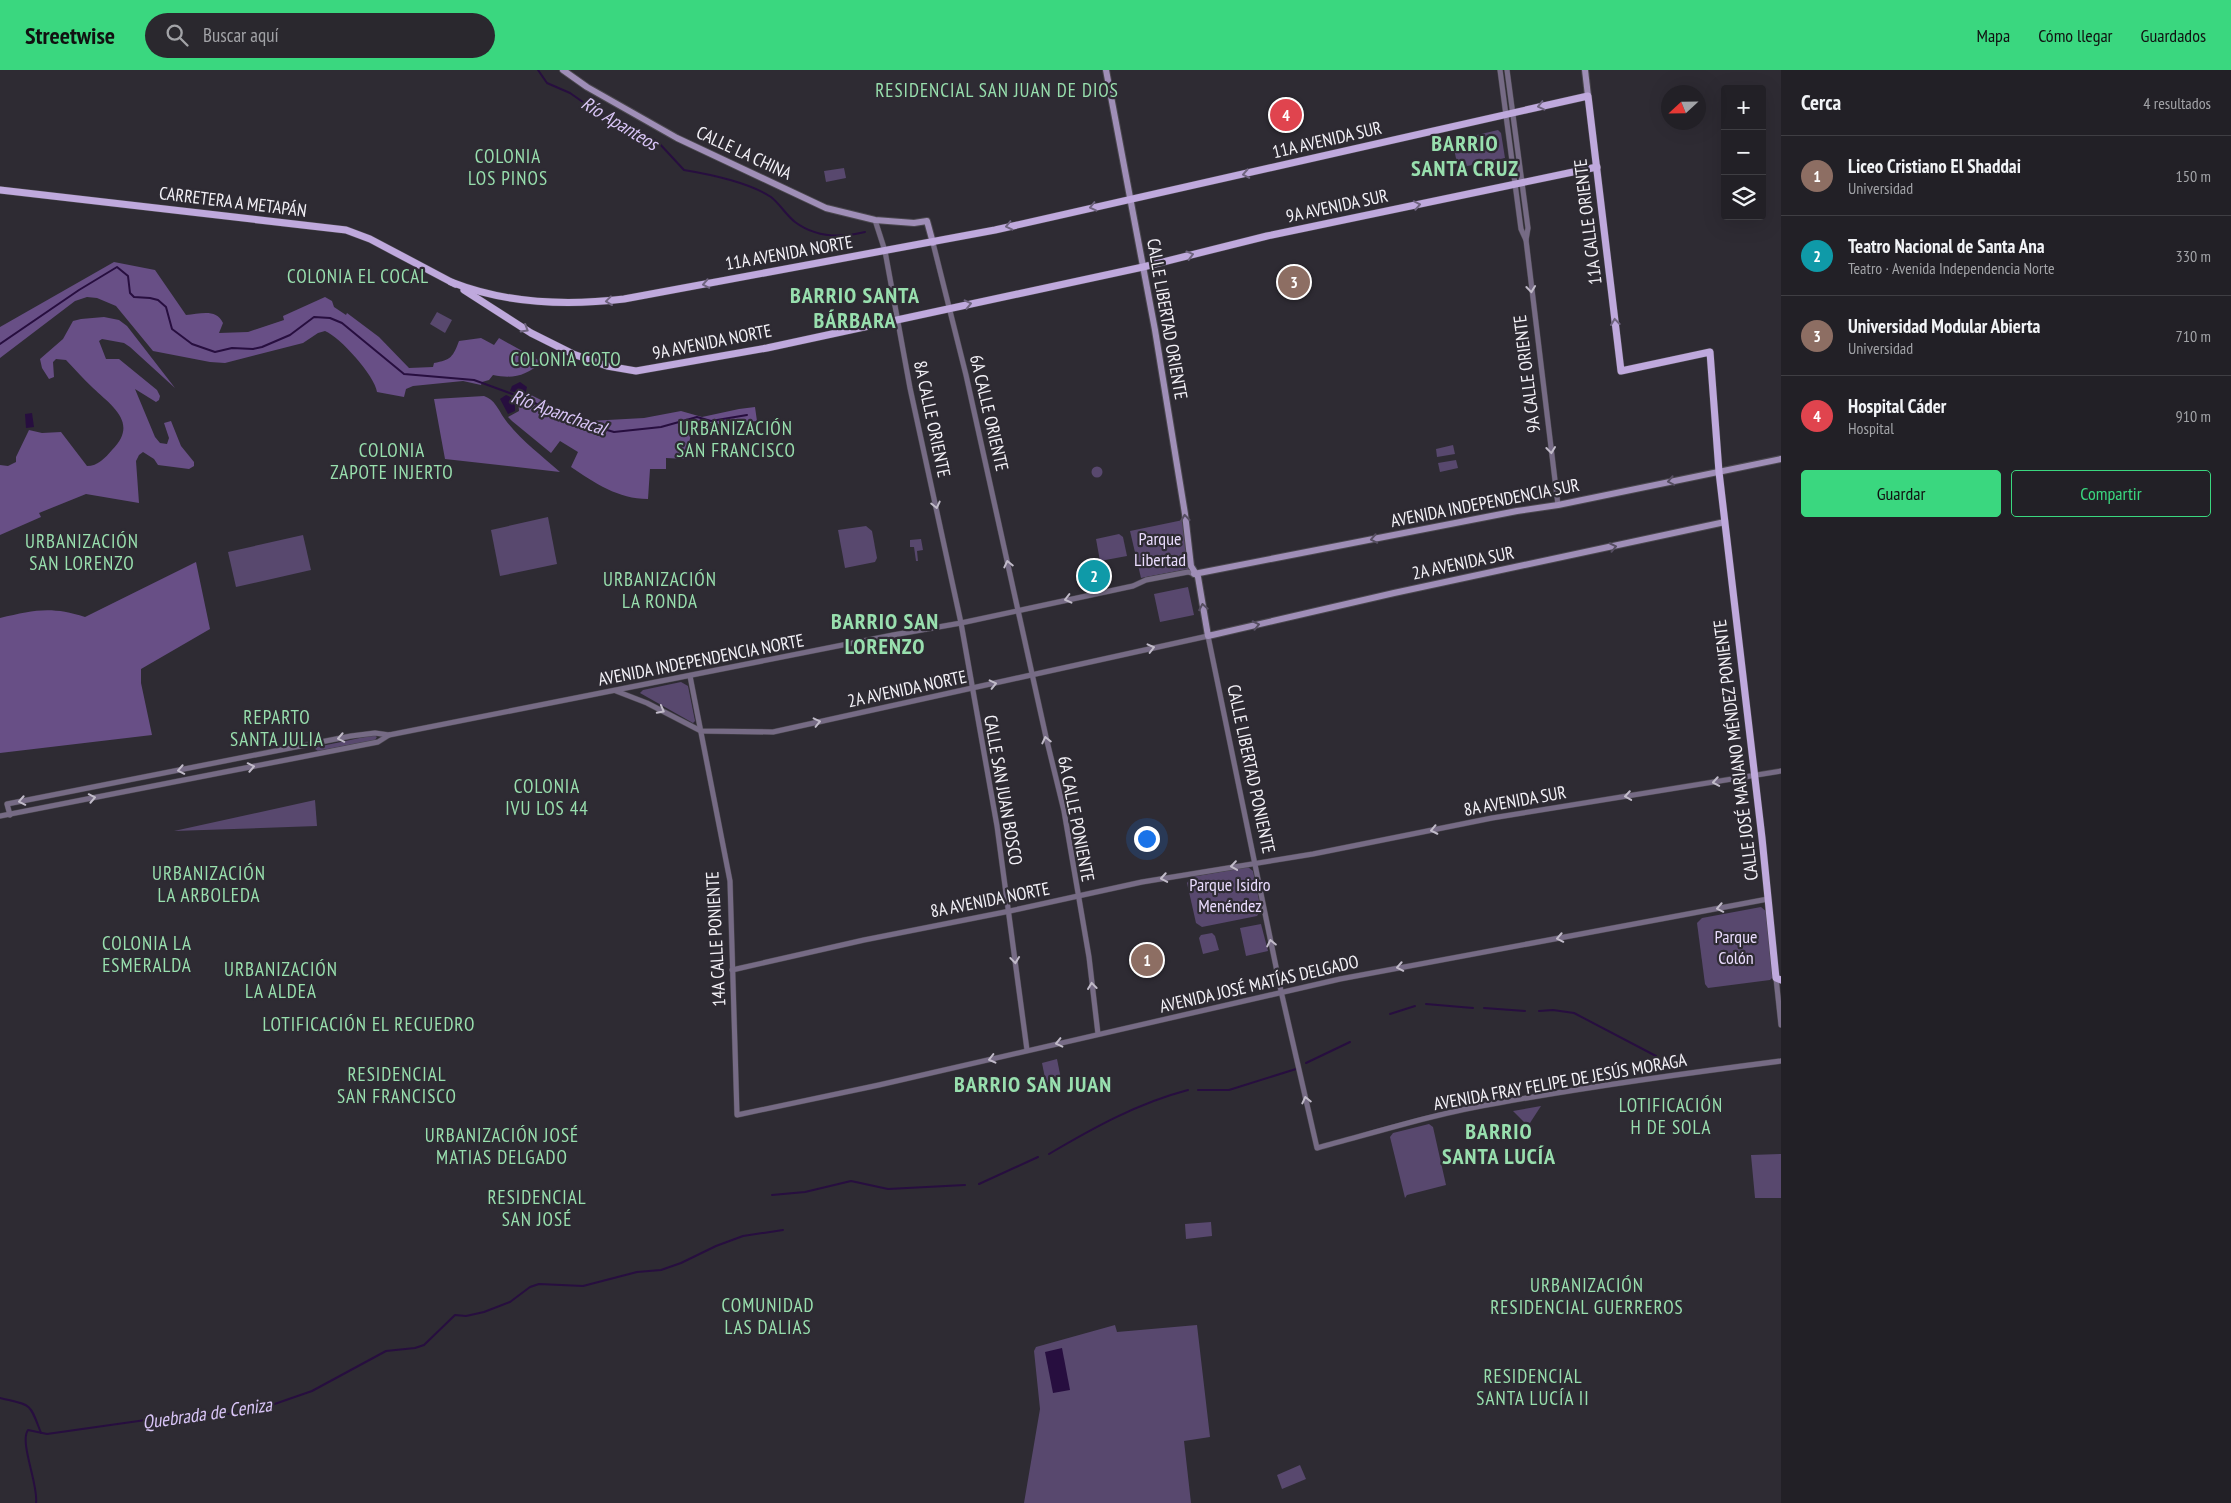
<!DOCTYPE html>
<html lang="es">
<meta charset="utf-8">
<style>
:root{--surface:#222026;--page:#2a282e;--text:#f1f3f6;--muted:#a2a3a7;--line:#3f3e43;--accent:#3ad77f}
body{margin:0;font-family:"PT Sans Narrow",sans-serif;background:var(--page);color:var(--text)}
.controls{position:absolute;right:15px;top:15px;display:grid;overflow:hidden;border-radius:5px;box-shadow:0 5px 20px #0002}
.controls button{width:45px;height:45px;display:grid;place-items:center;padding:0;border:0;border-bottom:1px solid var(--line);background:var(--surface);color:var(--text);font:25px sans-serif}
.compass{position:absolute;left:1661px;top:15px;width:45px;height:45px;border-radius:50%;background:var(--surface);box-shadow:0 5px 20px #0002;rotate:248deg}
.you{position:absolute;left:1146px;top:768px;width:18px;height:18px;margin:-12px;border:4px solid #fff;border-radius:50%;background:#1a73e8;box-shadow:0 0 0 8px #1a73e833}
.badge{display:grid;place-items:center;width:32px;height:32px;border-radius:50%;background:var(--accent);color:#fff;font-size:16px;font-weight:700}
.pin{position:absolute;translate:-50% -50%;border:2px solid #fff;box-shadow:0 1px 5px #0006}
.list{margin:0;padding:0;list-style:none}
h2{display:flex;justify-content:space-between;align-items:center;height:65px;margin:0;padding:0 20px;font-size:21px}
h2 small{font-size:16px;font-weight:400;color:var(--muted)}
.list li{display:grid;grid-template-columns:32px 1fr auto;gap:15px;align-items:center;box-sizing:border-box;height:80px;padding:0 20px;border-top:1px solid var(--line)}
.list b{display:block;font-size:19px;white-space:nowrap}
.list p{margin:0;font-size:16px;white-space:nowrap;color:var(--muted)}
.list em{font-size:16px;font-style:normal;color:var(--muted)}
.actions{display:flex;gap:10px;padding:15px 20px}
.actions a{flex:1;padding:11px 0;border:1px solid var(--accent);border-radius:5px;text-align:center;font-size:18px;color:var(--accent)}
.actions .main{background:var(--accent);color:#111}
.icon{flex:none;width:28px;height:28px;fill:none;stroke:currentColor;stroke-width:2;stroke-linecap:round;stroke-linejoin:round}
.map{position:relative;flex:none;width:1781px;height:1433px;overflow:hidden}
header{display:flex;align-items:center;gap:30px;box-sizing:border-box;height:70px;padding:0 25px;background:var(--accent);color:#111}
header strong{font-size:24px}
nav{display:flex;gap:28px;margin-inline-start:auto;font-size:18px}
.search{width:350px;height:45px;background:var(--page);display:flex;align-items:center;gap:12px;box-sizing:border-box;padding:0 18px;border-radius:28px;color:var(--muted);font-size:19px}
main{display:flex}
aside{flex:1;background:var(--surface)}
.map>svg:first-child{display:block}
.green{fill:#58486e}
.forest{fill:#684f86}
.water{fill:#270e3f}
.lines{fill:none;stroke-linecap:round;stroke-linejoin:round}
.stream{stroke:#270e3f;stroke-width:2}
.tertiary-casing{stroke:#4a474e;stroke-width:6}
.secondary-casing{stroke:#4a474e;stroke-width:8}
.primary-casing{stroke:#4a474e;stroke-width:8}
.tertiary{stroke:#766b85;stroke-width:5}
.secondary{stroke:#9f8eb7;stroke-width:6}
.primary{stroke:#bfa9dd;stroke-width:7}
.oneway{stroke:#6f647f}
.oneway2{stroke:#c1bbc9}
.oneway3{stroke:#564e61}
.labels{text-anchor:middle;stroke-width:4.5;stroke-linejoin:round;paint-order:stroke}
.street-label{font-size:18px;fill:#f3f1f7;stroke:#2e2b33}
.park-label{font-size:18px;fill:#eadcfe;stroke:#2e2b33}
.neighbourhood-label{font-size:19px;letter-spacing:1px;fill:#98dfae;stroke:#2e2b33}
.water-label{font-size:19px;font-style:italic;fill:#d9c5f7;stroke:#2e2b33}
.district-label{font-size:22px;font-weight:bold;letter-spacing:1px;fill:#98dfae;stroke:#2e2b33}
</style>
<header>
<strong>Streetwise</strong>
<div class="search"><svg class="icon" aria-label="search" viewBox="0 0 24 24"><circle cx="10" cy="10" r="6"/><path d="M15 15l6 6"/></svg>Buscar aquí</div>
<nav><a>Mapa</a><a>Cómo llegar</a><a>Guardados</a></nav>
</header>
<main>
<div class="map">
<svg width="1781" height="1433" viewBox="0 0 1781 1433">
<rect width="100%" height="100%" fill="#2e2b33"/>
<g class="green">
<polygon points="1498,60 1501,63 1505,88 1458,98 1453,74 1456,70"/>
<polygon points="844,98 846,108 826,112 824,101"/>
<polygon points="437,242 452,250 445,263 430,254"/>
<polygon points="1453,375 1455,384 1437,387 1436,379"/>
<polygon points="1456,390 1458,398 1440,402 1438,393"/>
<circle cx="1097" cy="402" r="5.5"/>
<polygon points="548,447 557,494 500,506 491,460"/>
<polygon points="1183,450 1189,497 1188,499 1141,508 1130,461"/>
<polygon points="866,456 872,461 877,488 875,492 845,498 838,460"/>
<polygon points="1119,464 1123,467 1127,486 1100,491 1096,469"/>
<polygon points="303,465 311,500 236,517 228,482"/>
<polygon points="921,469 923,480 917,481 918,491 916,491 914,477 910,477 910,470"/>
<polygon points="1188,517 1194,545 1160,552 1154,524"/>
<polygon points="681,612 688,616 695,651 693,653 640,623 643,620"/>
<polygon points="374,665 377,667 375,670 318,681 315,679 317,677"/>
<polygon points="315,730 317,756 174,761"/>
<polygon points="1248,797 1253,801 1261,840 1257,846 1202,857 1196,853 1187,813 1191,807"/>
<polygon points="1761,837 1768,843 1775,905 1770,910 1708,918 1705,914 1697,853 1702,848"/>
<polygon points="1261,854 1268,881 1246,886 1240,858"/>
<polygon points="1212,863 1215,866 1219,880 1203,884 1199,868 1201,865"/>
<polygon points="1057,989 1061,1009 1046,1013 1042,993"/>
<polygon points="1541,1036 1528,1056 1513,1041"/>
<polygon points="1429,1054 1433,1057 1446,1115 1407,1125 1405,1128 1390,1067 1393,1063"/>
<polygon points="1781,1084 1781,1128 1755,1128 1751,1085"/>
<polygon points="1211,1152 1212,1166 1186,1169 1185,1154"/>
<polygon points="1115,1255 1117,1262 1197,1255 1210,1367 1184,1371 1191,1433 1024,1433 1040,1339 1034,1281 1036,1277"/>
<polygon points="1300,1395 1306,1409 1282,1419 1277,1405"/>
</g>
<g class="forest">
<path d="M114,192L155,200L186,245C200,244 216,238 223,253L219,263L248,262L284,250L283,246L325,227L332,231L334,237L346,245L347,243L379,267L409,298L433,297L434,293C451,290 453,287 459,271L481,268L494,275L499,268L542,292C526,306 513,309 493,305L489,310L482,312L481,315L463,311L413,316L406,319L404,327L377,322C375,306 340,267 325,261L318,263L303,273L225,293L210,292L153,281L116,236L97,228L87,227L75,231L0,288V257Z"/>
<path d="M104,247L119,250L127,256L175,318L130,277L124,273L102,269L99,271L106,289H119L157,320L160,326L159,330L156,332L135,319L155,367L160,373L167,374L169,368L164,353L171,351L181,376L194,392V396L189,399L158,395L154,389L143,382L139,385L136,391L139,433L86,424L39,443L41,447L0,465V395L8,396L16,392V387L29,360L42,363L61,362L87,396C98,396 105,388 112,380C139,353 112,336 93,318C83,309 75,299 66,290L56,289L53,292L54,307L49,309L42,298L40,289L63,269L73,251L81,249Z"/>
<path d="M531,325L571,345L589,351L644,348L681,341L702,347L739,339L755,337L757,351L719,354L698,351L693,353L686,389L666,388V399H650L648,429C618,429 595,413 571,397L578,382L560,371L551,383L512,351L508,347L519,341L518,328L535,335L536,333L530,328Z"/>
<path d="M484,326C495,330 498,339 504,348C519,369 541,385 560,402L445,389L434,329Z"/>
<path d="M196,492L210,559L141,599V613L152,665L0,683V548C34,540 51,536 85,547Z"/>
</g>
<g class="water">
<polygon points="520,312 527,317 525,325 510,321 512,316"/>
<polygon points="506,325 515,329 515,341 508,344 500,329"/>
<polygon points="32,343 34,357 26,358 25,344"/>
<polygon points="1062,1278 1070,1320 1053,1323 1045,1282"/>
</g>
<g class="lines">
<g class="stream">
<path d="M538,0L547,13L570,23L607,49L642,62L658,72L684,100C708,104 750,113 771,127C780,134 786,145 795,152C815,167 841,168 865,162"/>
<polyline points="0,274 79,220 117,197 128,206 130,223 134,227 150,228 158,230 166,237 172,259 192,274 215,282 232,278 253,279 262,277 290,265 314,247 330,248 342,253 404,304 474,310 526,329 569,349 614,362 661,357 697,347 711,351 747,345"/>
<polyline points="514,334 518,335"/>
<polyline points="1426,934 1473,938"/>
<polyline points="1484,938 1525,941"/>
<polyline points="1539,941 1553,940 1574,943 1656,986"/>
<polyline points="1390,944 1415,936"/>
<polyline points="1306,993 1350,972"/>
<polyline points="1198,1020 1229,1020 1296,999"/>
<path d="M1049,1084C1093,1058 1138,1033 1188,1020"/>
<polyline points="979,1114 1038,1087"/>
<polyline points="772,1125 805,1122 851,1111 888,1119 965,1115"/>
<path d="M0,1328C33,1336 29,1332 41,1363"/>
<path d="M36,1433C39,1416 19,1372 28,1360L47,1364L188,1344L217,1345L248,1342L263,1338L312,1321L386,1281L415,1278L424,1275L455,1245L466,1246L484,1242L510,1232L530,1217L539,1214L583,1216L637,1202L661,1200L681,1193L716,1176L743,1166L783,1160"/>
</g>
<g class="tertiary-casing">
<g id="tertiary">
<polyline points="1500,0 1521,159 1526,170"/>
<polyline points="1507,0 1528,158 1526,170 1558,435"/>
<polyline points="875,150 885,181 910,318 961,553 997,756 1027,980"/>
<polyline points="933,173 966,305 1046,667 1064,741 1089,887 1098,964"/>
<polyline points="690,606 730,811 737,1045 879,1015 1340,909 1768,829"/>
<path d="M616,621L647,633L701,661L773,662L1208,566L1281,921L1317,1078C1377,1062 1437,1043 1498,1033C1592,1016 1687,1003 1781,991"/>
<polyline points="10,745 7,734 351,666 375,663 389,665 893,565 961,553 1133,516 1146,510 1188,502 1194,504"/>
<polyline points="0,746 378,672 389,665"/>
<polyline points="732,900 864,870 1010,841 1142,812 1313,784 1492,748 1781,701"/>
<polyline points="1776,908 1781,955"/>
</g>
</g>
<g class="secondary-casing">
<g id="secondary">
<polyline points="563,0 587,17 677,68 826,138 875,150 914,153 927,151 933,173"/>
<polyline points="1106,0 1155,260 1185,444 1191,496 1198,507 1208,566 1394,523 1725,452"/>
<polyline points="1585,0 1588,26"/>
<polyline points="1194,504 1517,441 1558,435 1781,389"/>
</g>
</g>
<g class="primary-casing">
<g id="primary">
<polyline points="0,120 346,160 370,169 455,214"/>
<path d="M451,212C507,234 565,236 624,229L995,160L1588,26L1621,301L1710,282L1719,402L1762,768L1776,908L1781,910"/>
<polyline points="464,220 531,263 573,284 607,296 636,301 767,278 1143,197 1267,166 1597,97"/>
</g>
</g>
<use href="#tertiary" class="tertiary"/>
<use href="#secondary" class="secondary"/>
<use href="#primary" class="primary"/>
</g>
<defs><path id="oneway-chevron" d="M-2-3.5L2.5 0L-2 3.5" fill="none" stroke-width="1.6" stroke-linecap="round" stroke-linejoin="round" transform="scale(1.25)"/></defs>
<g class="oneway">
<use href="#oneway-chevron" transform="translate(1541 36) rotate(167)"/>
<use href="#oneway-chevron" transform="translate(1246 104) rotate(169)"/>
<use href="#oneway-chevron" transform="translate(1417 135) rotate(-11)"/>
<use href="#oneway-chevron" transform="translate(1093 137) rotate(167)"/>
<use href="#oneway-chevron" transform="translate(1009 156) rotate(167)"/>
<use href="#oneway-chevron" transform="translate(1190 185) rotate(-15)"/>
<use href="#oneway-chevron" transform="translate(706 214) rotate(169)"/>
<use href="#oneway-chevron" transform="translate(609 231) rotate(173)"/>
<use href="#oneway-chevron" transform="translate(968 234) rotate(-13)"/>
<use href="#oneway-chevron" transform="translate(1615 252) rotate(-97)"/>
<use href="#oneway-chevron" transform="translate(525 259) rotate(31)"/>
</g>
<g class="oneway2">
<use href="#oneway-chevron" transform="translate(1531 219) rotate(84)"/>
<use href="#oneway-chevron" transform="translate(1551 380) rotate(83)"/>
<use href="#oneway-chevron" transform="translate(936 435) rotate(77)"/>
<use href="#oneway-chevron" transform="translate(1008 494) rotate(-103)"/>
<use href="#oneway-chevron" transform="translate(1068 529) rotate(166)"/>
<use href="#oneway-chevron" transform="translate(1151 578) rotate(-14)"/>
<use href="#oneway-chevron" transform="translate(993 614) rotate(-13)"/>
<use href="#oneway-chevron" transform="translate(661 640) rotate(28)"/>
<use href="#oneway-chevron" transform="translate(817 652) rotate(-13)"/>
<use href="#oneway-chevron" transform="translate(341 668) rotate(169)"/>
<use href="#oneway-chevron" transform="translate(1046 670) rotate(-103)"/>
<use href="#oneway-chevron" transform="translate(251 697) rotate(-11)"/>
<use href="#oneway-chevron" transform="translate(181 700) rotate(169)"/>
<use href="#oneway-chevron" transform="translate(1716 712) rotate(170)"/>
<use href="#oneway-chevron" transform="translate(1628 726) rotate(171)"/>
<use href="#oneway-chevron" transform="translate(92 728) rotate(-11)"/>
<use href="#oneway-chevron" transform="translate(22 731) rotate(169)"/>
<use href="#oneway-chevron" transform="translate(1434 760) rotate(168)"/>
<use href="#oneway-chevron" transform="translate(1234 796) rotate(172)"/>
<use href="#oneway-chevron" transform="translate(1164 808) rotate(170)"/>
<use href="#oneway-chevron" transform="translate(1720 838) rotate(169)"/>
<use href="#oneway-chevron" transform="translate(1560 868) rotate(169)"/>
<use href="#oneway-chevron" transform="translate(1271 873) rotate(-102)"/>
<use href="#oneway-chevron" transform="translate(1015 890) rotate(84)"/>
<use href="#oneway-chevron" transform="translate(1400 897) rotate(169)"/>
<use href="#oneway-chevron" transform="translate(1092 916) rotate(-97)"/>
<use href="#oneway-chevron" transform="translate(1059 973) rotate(167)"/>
<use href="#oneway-chevron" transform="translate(992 989) rotate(166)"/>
<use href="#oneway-chevron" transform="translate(1306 1030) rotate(-103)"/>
</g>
<g class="oneway3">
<use href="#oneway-chevron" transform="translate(1671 411) rotate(169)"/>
<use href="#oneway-chevron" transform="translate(1185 448) rotate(-96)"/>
<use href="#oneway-chevron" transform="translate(1374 469) rotate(169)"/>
<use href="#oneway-chevron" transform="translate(1613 477) rotate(-12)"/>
<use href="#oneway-chevron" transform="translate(1203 537) rotate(-100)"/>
<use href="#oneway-chevron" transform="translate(1256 555) rotate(-12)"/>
</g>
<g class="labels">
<g class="street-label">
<text transform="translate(1327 70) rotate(-13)" y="6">11A AVENIDA SUR</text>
<text transform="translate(744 83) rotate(25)" y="6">CALLE LA CHINA</text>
<text transform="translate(233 132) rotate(7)" y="6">CARRETERA A METAPÁN</text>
<text transform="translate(1337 136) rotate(-12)" y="6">9A AVENIDA SUR</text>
<text transform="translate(1588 152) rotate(-97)" y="6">11A CALLE ORIENTE</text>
<text transform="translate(789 183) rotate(-10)" y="6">11A AVENIDA NORTE</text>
<text transform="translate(1167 249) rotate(80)" y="6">CALLE LIBERTAD ORIENTE</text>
<text transform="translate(712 272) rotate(-11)" y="6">9A AVENIDA NORTE</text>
<text transform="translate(1527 304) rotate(-97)" y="6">9A CALLE ORIENTE</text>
<text transform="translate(989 343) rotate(77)" y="6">6A CALLE ORIENTE</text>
<text transform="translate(932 349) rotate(78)" y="6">8A CALLE ORIENTE</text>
<text transform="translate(1485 433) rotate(-11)" y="6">AVENIDA INDEPENDENCIA SUR</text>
<text transform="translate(1463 493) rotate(-12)" y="6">2A AVENIDA SUR</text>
<text transform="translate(701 590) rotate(-11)" y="6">AVENIDA INDEPENDENCIA NORTE</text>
<text transform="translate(907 619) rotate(-12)" y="6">2A AVENIDA NORTE</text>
<text transform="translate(1736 680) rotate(-97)" y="6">CALLE JOSÉ MARIANO MÉNDEZ PONIENTE</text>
<text transform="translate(1251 699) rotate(78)" y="6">CALLE LIBERTAD PONIENTE</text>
<text transform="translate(1003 720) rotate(80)" y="6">CALLE SAN JUAN BOSCO</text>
<text transform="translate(1515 731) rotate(-10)" y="6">8A AVENIDA SUR</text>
<text transform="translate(1076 749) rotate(79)" y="6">6A CALLE PONIENTE</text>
<text transform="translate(990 830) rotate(-11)" y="6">8A AVENIDA NORTE</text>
<text transform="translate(716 869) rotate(-93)" y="6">14A CALLE PONIENTE</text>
<text transform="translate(1259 914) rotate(-13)" y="6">AVENIDA JOSÉ MATÍAS DELGADO</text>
<text transform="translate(1560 1012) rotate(-10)" y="6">AVENIDA FRAY FELIPE DE JESÚS MORAGA</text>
</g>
<g class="park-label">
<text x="1160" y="475">Parque<tspan x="1160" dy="21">Libertad</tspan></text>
<text x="1230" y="821">Parque Isidro<tspan x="1230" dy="21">Menéndez</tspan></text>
<text x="1736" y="873">Parque<tspan x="1736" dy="21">Colón</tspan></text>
</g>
<g class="neighbourhood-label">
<text x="997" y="27">RESIDENCIAL SAN JUAN DE DIOS</text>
<text x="508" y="93">COLONIA<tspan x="508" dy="22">LOS PINOS</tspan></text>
<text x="358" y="213">COLONIA EL COCAL</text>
<text x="566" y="296">COLONIA COTO</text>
<text x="736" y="365">URBANIZACIÓN<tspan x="736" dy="22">SAN FRANCISCO</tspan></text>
<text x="392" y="387">COLONIA<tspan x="392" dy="22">ZAPOTE INJERTO</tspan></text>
<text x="82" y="478">URBANIZACIÓN<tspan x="82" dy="22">SAN LORENZO</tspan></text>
<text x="660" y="516">URBANIZACIÓN<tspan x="660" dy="22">LA RONDA</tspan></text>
<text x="277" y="654">REPARTO<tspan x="277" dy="22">SANTA JULIA</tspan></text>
<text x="547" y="723">COLONIA<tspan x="547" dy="22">IVU LOS 44</tspan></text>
<text x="209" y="810">URBANIZACIÓN<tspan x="209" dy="22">LA ARBOLEDA</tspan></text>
<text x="147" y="880">COLONIA LA<tspan x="147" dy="22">ESMERALDA</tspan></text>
<text x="281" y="906">URBANIZACIÓN<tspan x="281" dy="22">LA ALDEA</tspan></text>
<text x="369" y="961">LOTIFICACIÓN EL RECUEDRO</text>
<text x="397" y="1011">RESIDENCIAL<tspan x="397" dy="22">SAN FRANCISCO</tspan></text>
<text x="1671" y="1042">LOTIFICACIÓN<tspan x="1671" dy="22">H DE SOLA</tspan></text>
<text x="502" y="1072">URBANIZACIÓN JOSÉ<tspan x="502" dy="22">MATIAS DELGADO</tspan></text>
<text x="537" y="1134">RESIDENCIAL<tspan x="537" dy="22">SAN JOSÉ</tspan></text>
<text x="1587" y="1222">URBANIZACIÓN<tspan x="1587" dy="22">RESIDENCIAL GUERREROS</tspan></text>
<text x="768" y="1242">COMUNIDAD<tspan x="768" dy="22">LAS DALIAS</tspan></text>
<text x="1533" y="1313">RESIDENCIAL<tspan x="1533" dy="22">SANTA LUCÍA II</tspan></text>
</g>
<g class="water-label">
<text transform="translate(620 53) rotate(31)" y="7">Río Apanteos</text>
<text transform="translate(559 342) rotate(20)" y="7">Río Apanchacal</text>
<text transform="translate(207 1343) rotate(-8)" y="7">Quebrada de Ceniza</text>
</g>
<g class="district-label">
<text x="1465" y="81">BARRIO<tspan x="1465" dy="25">SANTA CRUZ</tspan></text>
<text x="855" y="233">BARRIO SANTA<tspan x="855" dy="25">BÁRBARA</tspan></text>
<text x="885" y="559">BARRIO SAN<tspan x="885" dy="25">LORENZO</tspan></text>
<text x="1033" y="1022">BARRIO SAN JUAN</text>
<text x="1499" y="1069">BARRIO<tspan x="1499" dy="25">SANTA LUCÍA</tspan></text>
</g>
</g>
</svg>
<div class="controls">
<button>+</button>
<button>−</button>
<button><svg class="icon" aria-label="layers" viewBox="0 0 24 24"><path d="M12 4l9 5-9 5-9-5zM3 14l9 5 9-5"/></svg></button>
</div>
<svg class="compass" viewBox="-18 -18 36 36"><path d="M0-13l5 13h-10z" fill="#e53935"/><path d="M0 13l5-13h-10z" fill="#a2a3a7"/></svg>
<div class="you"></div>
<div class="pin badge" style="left:1147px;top:890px;background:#8d6e63">1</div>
<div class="pin badge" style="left:1094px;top:506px;background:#0f9aa8">2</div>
<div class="pin badge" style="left:1294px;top:212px;background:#8d6e63">3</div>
<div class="pin badge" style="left:1286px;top:45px;background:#e0444e">4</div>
</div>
<aside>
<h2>Cerca<small>4 resultados</small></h2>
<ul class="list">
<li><span class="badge" style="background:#8d6e63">1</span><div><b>Liceo Cristiano El Shaddai</b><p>Universidad</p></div><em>150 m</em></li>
<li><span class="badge" style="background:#0f9aa8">2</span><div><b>Teatro Nacional de Santa Ana</b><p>Teatro · Avenida Independencia Norte</p></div><em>330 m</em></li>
<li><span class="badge" style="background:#8d6e63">3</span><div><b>Universidad Modular Abierta</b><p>Universidad</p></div><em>710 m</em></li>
<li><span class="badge" style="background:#e0444e">4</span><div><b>Hospital Cáder</b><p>Hospital</p></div><em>910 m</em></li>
</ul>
<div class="actions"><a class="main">Guardar</a><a>Compartir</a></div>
</aside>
</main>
